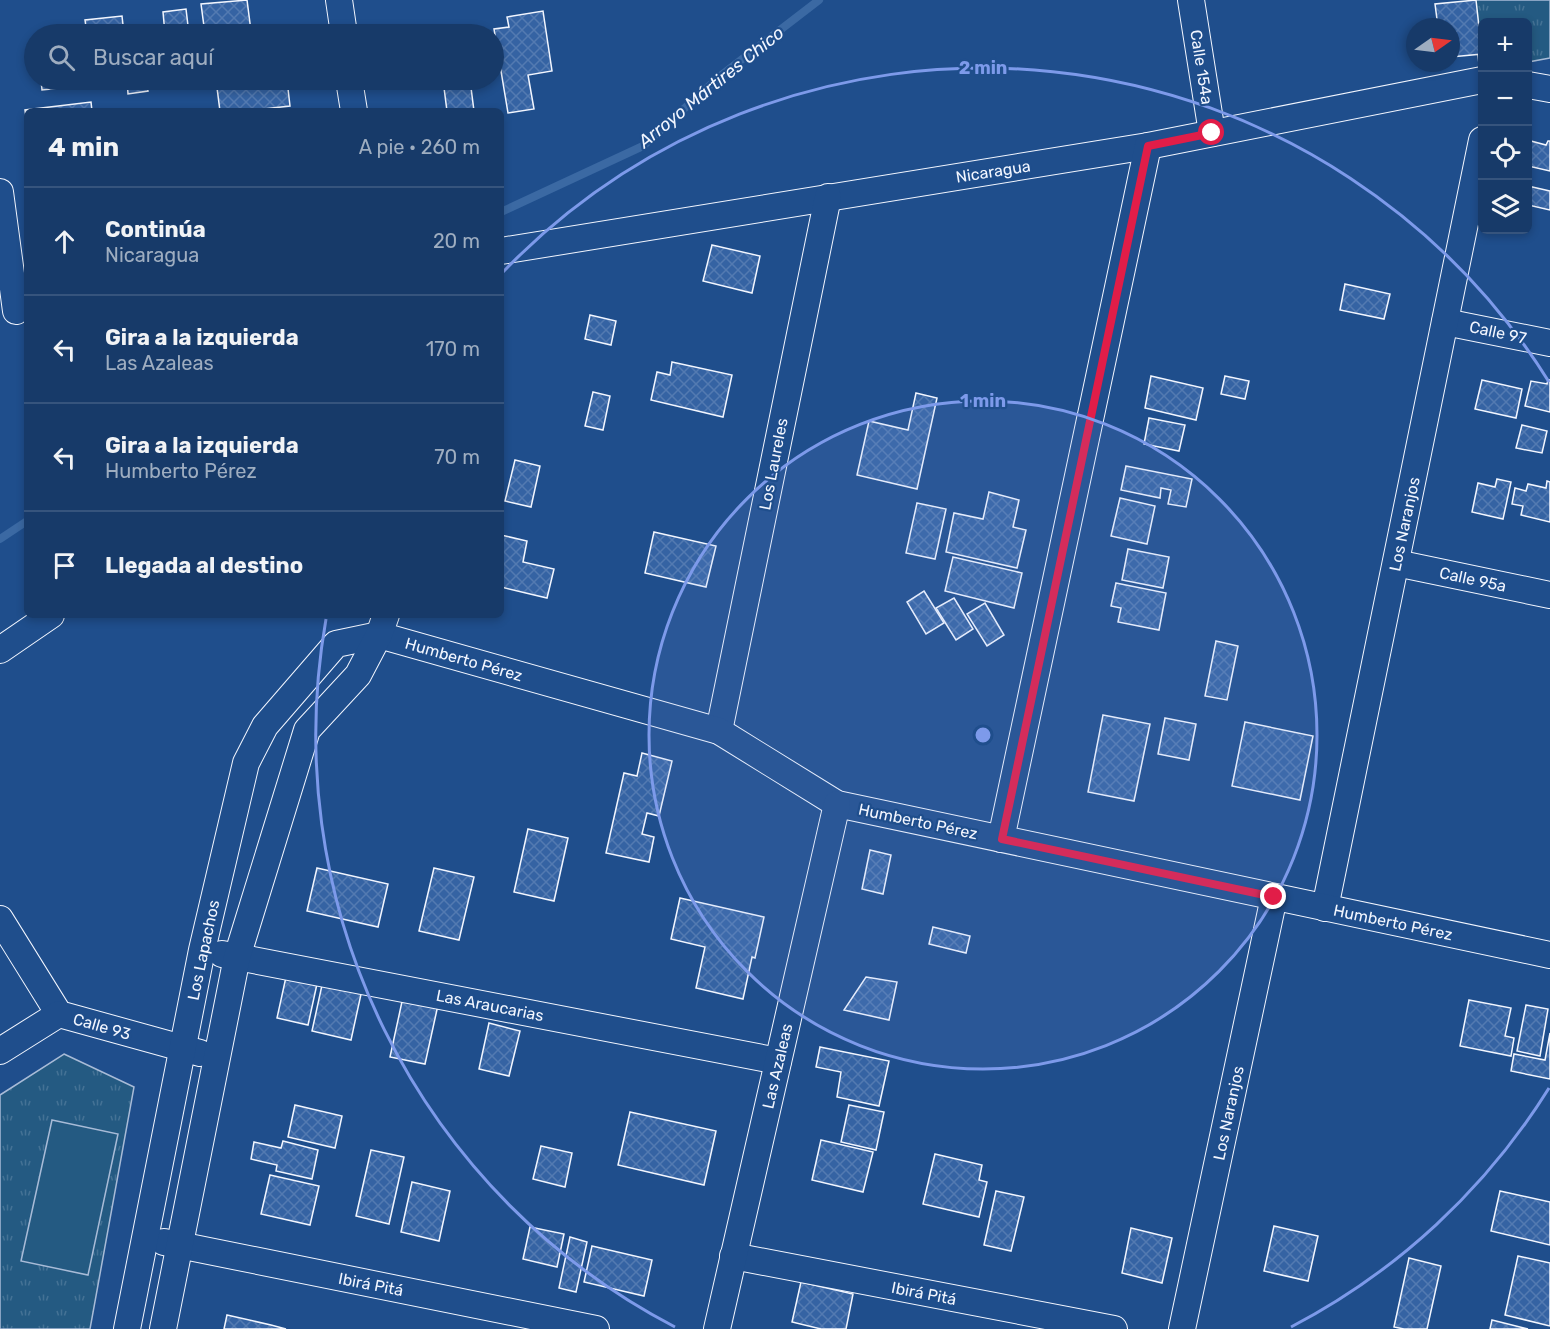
<!DOCTYPE html>
<html lang="es">
<meta charset="utf-8">
<style>
:root{--surface:#173a69;--page:#20416f;--text:#f1f3f6;--muted:#9eadc0;--line:#36547d}
body{margin:0;font-family:Rubik,sans-serif;background:var(--page);color:var(--text)}
.controls{position:absolute;right:18px;top:18px;display:grid;overflow:hidden;border-radius:9px;box-shadow:0 3px 9px #0003}
.controls button{width:54px;height:54px;display:grid;place-items:center;padding:0;border:0;border-bottom:2px solid var(--line);background:var(--surface);color:var(--text);font:30px sans-serif}
.compass{position:absolute;left:1406px;top:18px;width:54px;height:54px;border-radius:50%;background:var(--surface);box-shadow:0 3px 9px #0003;rotate:76deg}
.stop{position:absolute;width:18px;height:18px;margin:-14px;border:4px solid #e11d48;border-radius:50%;background:#fff}
.stop.end{background:#e11d48;border-color:#fff;box-shadow:0 2px 6px #0008}
.list{margin:0;padding:0;list-style:none}
h2{display:flex;justify-content:space-between;align-items:center;height:78px;margin:0;padding:0 24px;font-size:26px}
h2 small{font-size:20px;font-weight:400;color:var(--muted)}
.list li{display:grid;grid-template-columns:39px 1fr auto;gap:18px;align-items:center;box-sizing:border-box;height:108px;padding:0 24px;border-top:2px solid var(--line)}
.list b{display:block;font-size:22px;white-space:nowrap}
.list p{margin:0;font-size:20px;white-space:nowrap;color:var(--muted)}
.list em{font-size:20px;font-style:normal;color:var(--muted)}
.icon{flex:none;width:33px;height:33px;fill:none;stroke:currentColor;stroke-width:2;stroke-linecap:round;stroke-linejoin:round}
.map{position:relative;flex:none;width:1550px;height:1329px;overflow:hidden}
.search{position:absolute;background:var(--surface);box-shadow:0 3px 9px #0003;left:24px;top:24px;width:480px;height:66px;display:flex;align-items:center;gap:15px;box-sizing:border-box;padding:0 21px;border-radius:33px;color:var(--muted);font-size:22px}
.panel{position:absolute;background:var(--surface);box-shadow:0 3px 9px #0003;left:24px;top:108px;width:480px;height:510px;border-radius:9px}
.map>svg:first-child{display:block}
.grass{fill:url(#grass-tufts);stroke:#a8bbd7;stroke-width:1.5}
.garden{fill:#245a82;stroke:#a8bbd7;stroke-width:1.5}
.lines{fill:none;stroke-linecap:round;stroke-linejoin:round}
.stream{stroke:#3b69a3;stroke-width:8}
.building{fill:url(#building-cross-hatch);stroke:#f2f6ff;stroke-width:1.5}
.street-casing{stroke:#f2f6ff;stroke-width:28}
.street{stroke:#1f4e8c;stroke-width:26}
.route{stroke:#e11d48;stroke-width:8}
.ring{fill:none;stroke:#7d9aea;stroke-width:3}
.labels{text-anchor:middle;stroke-width:4.5;stroke-linejoin:round;paint-order:stroke}
.street-label{font-size:16px;fill:#f2f6ff;stroke:#1f4e8c}
.water-label{font-size:18px;font-style:italic;fill:#f2f6ff;stroke:#1f4e8c}
.centre{fill:#7d9aea;stroke:#1f4e8c;stroke-width:3}
.ring-label{font-size:18px;text-anchor:middle;font-weight:bold;fill:#7d9aea;stroke:#1f4e8c;stroke-width:4.5;stroke-linejoin:round;paint-order:stroke}
</style>
<div class="map">
<svg width="1550" height="1329" viewBox="0 0 1550 1329">
<defs>
<pattern id="grass-tufts" width="24" height="20" patternUnits="userSpaceOnUse" patternTransform="scale(1.5)"><rect width="24" height="20" fill="#245a82"/><path d="M3 7l-1-3M5 7V3M7 7l1-3M15 17l-1-3M17 17v-4M19 17l1-3" fill="none" stroke="#447295"/></pattern>
<pattern id="building-cross-hatch" width="8" height="8" patternUnits="userSpaceOnUse" patternTransform="scale(1.5)"><rect width="8" height="8" fill="#3563a3"/><path d="M0 0l8 8M0 8l8-8" fill="none" stroke="#537ab1"/></pattern>
</defs>
<rect width="100%" height="100%" fill="#1f4e8c"/>
<g class="grass">
<polygon points="1469,0 1550,0 1550,58 1528,62 1528,22 1482,22 1482,70 1480,70"/>
<polygon points="64,1054 134,1087 90,1329 0,1329 0,1095"/>
</g>
<polygon class="garden" points="52,1120 118,1134 88,1275 21,1261"/>
<g class="lines">
<g class="stream">
<polyline points="501,212 643,146 719,77 819,0"/>
<polyline points="0,539 27,521"/>
</g>
</g>
<g class="building">
<polygon points="247,0 251,31 219,34 205,34 201,4"/>
<polygon points="1476,0 1482,54 1451,57 1451,27 1438,27 1435,4"/>
<polygon points="186,9 189,34 165,34 163,12"/>
<polygon points="543,11 552,71 528,75 534,109 508,113 494,29 509,27 507,17"/>
<polygon points="122,16 124,34 87,34 85,20"/>
<polygon points="41,80 70,80 71,87 42,90"/>
<polygon points="127,80 146,80 148,91 128,94"/>
<polygon points="216,80 287,80 290,106 246,111 220,111"/>
<polygon points="443,80 470,80 474,111 447,111"/>
<polygon points="91,102 92,111 27,111 27,127 25,110"/>
<polygon points="1531,141 1546,145 1548,141 1550,141 1550,171 1528,166 1528,155"/>
<polygon points="1528,186 1550,191 1550,210 1528,205"/>
<polygon points="712,245 760,256 752,293 703,281"/>
<polygon points="1345,284 1390,294 1384,319 1340,310"/>
<polygon points="590,315 616,321 611,345 585,339"/>
<polygon points="672,362 732,375 723,417 651,400 657,372 670,375"/>
<polygon points="1151,376 1203,388 1196,420 1145,408"/>
<polygon points="1225,376 1249,381 1245,399 1221,394"/>
<polygon points="1482,380 1522,389 1516,418 1475,409"/>
<polygon points="1548,380 1550,380 1550,412 1525,406 1531,381 1547,384"/>
<polygon points="593,392 610,396 603,430 585,426"/>
<polygon points="916,393 937,398 917,489 857,475 869,421 908,430"/>
<polygon points="1149,418 1185,425 1179,451 1144,444"/>
<polygon points="1522,425 1547,431 1542,453 1516,448"/>
<polygon points="515,460 540,466 531,507 505,501"/>
<polygon points="1126,466 1192,479 1186,507 1168,504 1171,490 1161,488 1160,498 1121,490"/>
<polygon points="1497,479 1511,482 1503,519 1472,512 1478,483 1495,487"/>
<polygon points="1547,481 1550,482 1550,522 1521,515 1523,506 1512,504 1515,488 1526,491 1528,484 1546,488"/>
<polygon points="989,492 1019,500 1013,527 1026,530 1017,568 946,552 954,513 983,519"/>
<polygon points="1120,498 1155,506 1147,544 1111,536"/>
<polygon points="917,503 946,509 935,559 906,553"/>
<polygon points="654,532 716,546 706,587 645,573"/>
<polygon points="501,535 527,541 523,562 554,569 547,598 501,587"/>
<polygon points="1128,549 1169,557 1163,588 1122,580"/>
<polygon points="953,557 1022,573 1014,608 945,591"/>
<polygon points="1116,583 1166,593 1159,630 1118,622 1121,608 1111,606"/>
<polygon points="924,591 944,623 926,634 907,602"/>
<polygon points="954,598 973,629 956,640 936,608"/>
<polygon points="985,603 1004,635 987,646 967,614"/>
<polygon points="1216,641 1238,646 1227,700 1205,696"/>
<polygon points="1103,715 1150,724 1134,801 1088,792"/>
<polygon points="1165,718 1196,724 1189,760 1158,754"/>
<polygon points="1245,722 1313,736 1300,800 1232,786"/>
<polygon points="642,753 672,761 659,816 647,813 642,834 654,837 649,862 606,853 624,773 637,776"/>
<polygon points="528,829 568,838 554,901 514,892"/>
<polygon points="870,850 891,855 883,894 862,889"/>
<polygon points="317,868 388,884 378,927 307,911"/>
<polygon points="434,868 474,877 459,940 419,931"/>
<polygon points="680,898 764,917 755,958 752,957 743,999 696,988 705,947 671,939"/>
<polygon points="933,927 970,936 966,953 929,944"/>
<polygon points="324,976 363,985 351,1040 312,1031"/>
<polygon points="286,977 317,984 308,1025 277,1018"/>
<polygon points="866,977 897,982 889,1020 844,1010"/>
<polygon points="403,997 438,1005 425,1064 390,1057"/>
<polygon points="1469,1000 1511,1008 1505,1036 1514,1038 1511,1056 1460,1046"/>
<polygon points="1526,1005 1548,1009 1540,1056 1517,1051"/>
<polygon points="489,1023 520,1031 509,1076 479,1069"/>
<polygon points="1550,1033 1550,1079 1511,1071 1514,1054 1545,1060"/>
<polygon points="820,1047 889,1061 879,1106 837,1097 841,1072 816,1067"/>
<polygon points="295,1105 342,1116 335,1148 288,1137"/>
<polygon points="849,1105 884,1112 876,1150 841,1142"/>
<polygon points="630,1112 716,1131 704,1185 618,1165"/>
<polygon points="821,1140 873,1152 863,1192 812,1180"/>
<polygon points="283,1141 318,1150 312,1179 276,1171 277,1165 251,1159 254,1142 281,1148"/>
<polygon points="541,1146 572,1153 565,1187 533,1179"/>
<polygon points="371,1150 404,1157 389,1224 356,1216"/>
<polygon points="935,1154 982,1165 979,1180 987,1182 979,1217 923,1204"/>
<polygon points="270,1175 319,1186 310,1225 261,1214"/>
<polygon points="412,1182 450,1191 439,1241 401,1232"/>
<polygon points="996,1191 1024,1197 1011,1251 984,1245"/>
<polygon points="1500,1191 1550,1202 1550,1245 1491,1231"/>
<polygon points="1274,1226 1318,1236 1308,1281 1264,1271"/>
<polygon points="530,1227 564,1234 557,1267 523,1259"/>
<polygon points="1131,1228 1172,1238 1162,1283 1122,1273"/>
<polygon points="570,1237 587,1242 576,1292 559,1288"/>
<polygon points="592,1246 652,1260 644,1296 584,1282"/>
<polygon points="1518,1256 1550,1263 1550,1326 1505,1315"/>
<polygon points="1409,1258 1441,1266 1427,1329 1404,1329 1394,1327"/>
<polygon points="801,1282 853,1294 846,1329 821,1329 792,1322"/>
<polygon points="227,1315 271,1325 286,1329 224,1329"/>
<polygon points="1492,1320 1528,1329 1490,1329"/>
</g>
<g class="lines">
<g class="street-casing">
<g id="street">
<polyline points="339,0 344,34"/>
<polyline points="1191,0 1212,133"/>
<polyline points="349,80 354,111"/>
<polyline points="1528,85 1550,89"/>
<polyline points="0,192 16,311"/>
<polyline points="501,251 1148,146 1482,80"/>
<polyline points="1445,322 1550,343"/>
<polyline points="1396,563 1550,595"/>
<polyline points="0,650 51,615"/>
<polyline points="719,731 828,197"/>
<polyline points="1001,839 1148,146"/>
<polyline points="1325,908 1482,140"/>
<polyline points="0,919 59,1014 200,1053"/>
<polyline points="222,954 778,1061"/>
<polyline points="0,1051 59,1014"/>
<polyline points="164,1242 596,1329"/>
<polyline points="733,1256 1114,1329"/>
<polyline points="127,1329 202,950 246,763 265,726 336,644 379,635 719,731 837,804 1550,955"/>
<polyline points="163,1329 237,957 307,730 358,675 379,635 386,615"/>
<polyline points="717,1329 837,804"/>
<polyline points="1182,1329 1274,897"/>
</g>
</g>
<use href="#street" class="street"/>
</g>
<g class="lines">
<polyline class="route" points="1212,133 1148,146 1002,839 1274,897"/>
</g>
<circle cx="983" cy="735" r="334" fill="#7d9aea" fill-opacity=".12"/>
<g class="ring">
<circle cx="983" cy="735" r="334"/>
<path d="M1549 1088A667 667 0 0 1 1291 1327M675 1327A667 667 0 0 1 326 619M503 272A667 667 0 0 1 1549 382"/>
</g>
<g class="labels">
<g class="street-label">
<text transform="translate(1202 67) rotate(81)" y="6">Calle 154a</text>
<text transform="translate(993 171) rotate(-9)" y="6">Nicaragua</text>
<text transform="translate(1498 332) rotate(12)" y="6">Calle 97</text>
<text transform="translate(773 464) rotate(-79)" y="6">Los Laureles</text>
<text transform="translate(1404 524) rotate(-78)" y="6">Los Naranjos</text>
<text transform="translate(1473 579) rotate(12)" y="6">Calle 95a</text>
<text transform="translate(464 659) rotate(16)" y="6">Humberto Pérez</text>
<text transform="translate(918 821) rotate(12)" y="6">Humberto Pérez</text>
<text transform="translate(1393 922) rotate(12)" y="6">Humberto Pérez</text>
<text transform="translate(203 950) rotate(-78)" y="6">Los Lapachos</text>
<text transform="translate(490 1005) rotate(11)" y="6">Las Araucarias</text>
<text transform="translate(102 1026) rotate(16)" y="6">Calle 93</text>
<text transform="translate(777 1066) rotate(-77)" y="6">Las Azaleas</text>
<text transform="translate(1228 1113) rotate(-78)" y="6">Los Naranjos</text>
<text transform="translate(371 1284) rotate(11)" y="6">Ibirá Pitá</text>
<text transform="translate(924 1293) rotate(11)" y="6">Ibirá Pitá</text>
</g>
<g class="water-label">
<text transform="translate(711 87) rotate(-39)" y="6">Arroyo Mártires Chico</text>
</g>
</g>
<circle cx="983" cy="735" r="9" class="centre"/>
<g class="ring-label">
<text x="983" y="74">2 min</text>
<text x="983" y="407">1 min</text>
</g>
</svg>
<div class="controls">
<button>+</button>
<button>−</button>
<button><svg class="icon" aria-label="locate" viewBox="0 0 24 24"><circle cx="12" cy="12" r="6"/><path d="M12 2v4M12 18v4M2 12h4M18 12h4"/></svg></button>
<button><svg class="icon" aria-label="layers" viewBox="0 0 24 24"><path d="M12 4l9 5-9 5-9-5zM3 14l9 5 9-5"/></svg></button>
</div>
<svg class="compass" viewBox="-18 -18 36 36"><path d="M0-13l5 13h-10z" fill="#e53935"/><path d="M0 13l5-13h-10z" fill="#9eadc0"/></svg>
<div class="stop" style="left:1212px;top:133px"></div>
<div class="stop end" style="left:1274px;top:897px"></div>
<div class="search"><svg class="icon" aria-label="search" viewBox="0 0 24 24"><circle cx="10" cy="10" r="6"/><path d="M15 15l6 6"/></svg>Buscar aquí</div>
<section class="panel">
<h2>4 min<small>A pie · 260 m</small></h2>
<ul class="list">
<li><svg class="icon" aria-label="ahead" viewBox="0 0 24 24"><path d="M12 20V5M6 11l6-6 6 6"/></svg><div><b>Continúa</b><p>Nicaragua</p></div><em>20 m</em></li>
<li><svg class="icon" aria-label="left" viewBox="0 0 24 24"><path d="M17 20v-9H6M10 6l-5 5 5 5"/></svg><div><b>Gira a la izquierda</b><p>Las Azaleas</p></div><em>170 m</em></li>
<li><svg class="icon" aria-label="left" viewBox="0 0 24 24"><path d="M17 20v-9H6M10 6l-5 5 5 5"/></svg><div><b>Gira a la izquierda</b><p>Humberto Pérez</p></div><em>70 m</em></li>
<li><svg class="icon" aria-label="arrive" viewBox="0 0 24 24"><path d="M6 21V4h12l-3 4 3 4H6"/></svg><div><b>Llegada al destino</b></div></li>
</ul>
</section>
</div>
